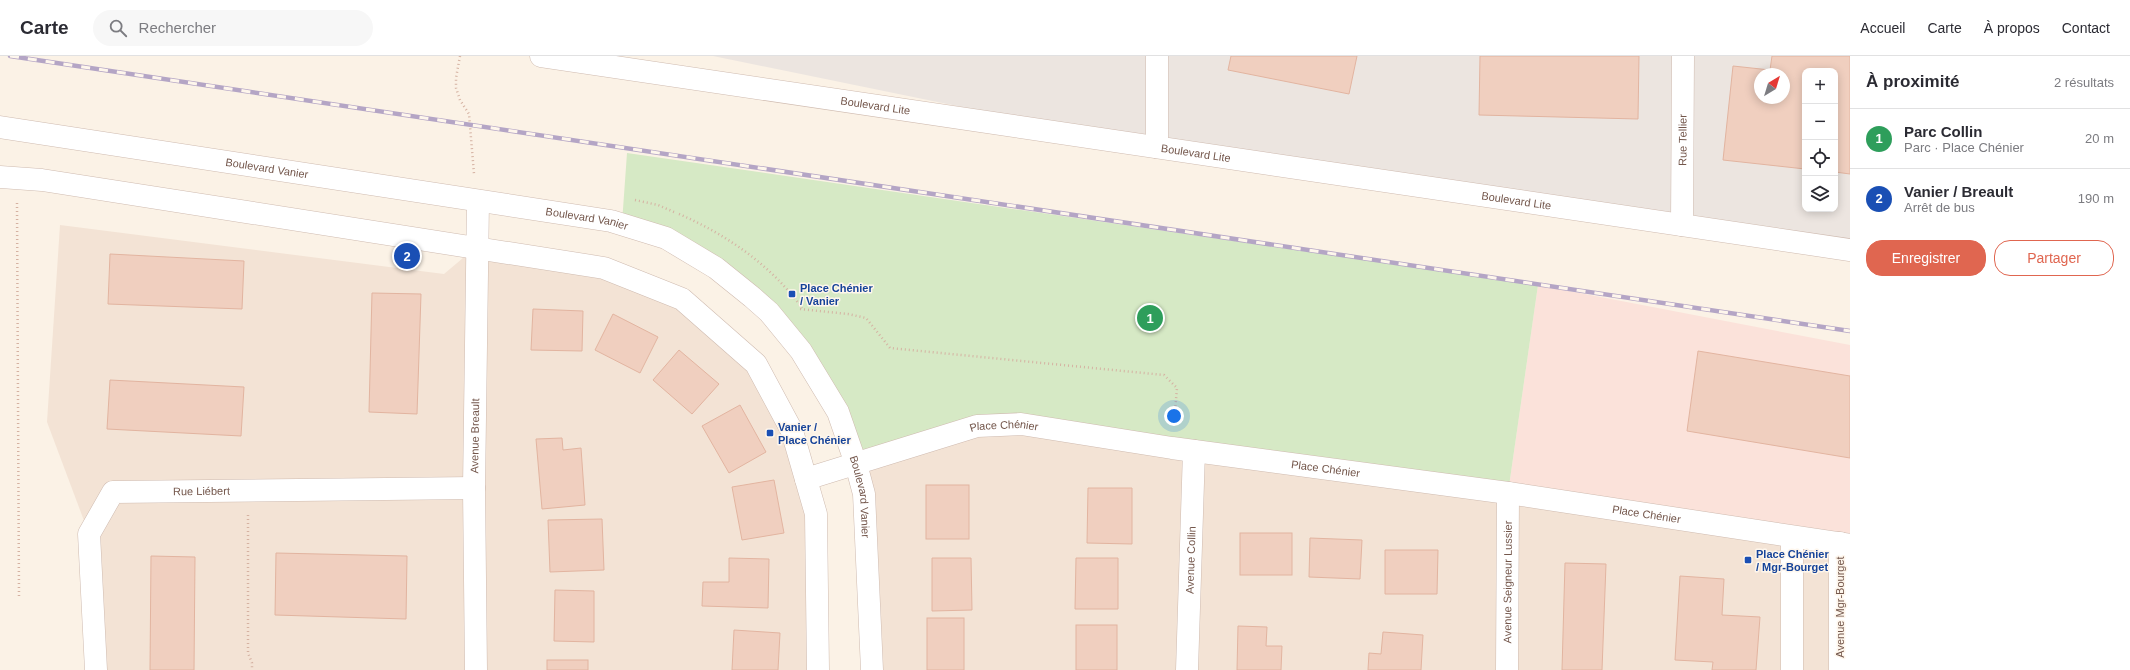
<!DOCTYPE html>
<html lang="fr">
<meta charset="utf-8">
<style>
:root{--surface:#fff;--page:#f7f7f7;--text:#2b2b33;--muted:#7c7c81;--line:#e1e1e2;--accent:#e06650}
body{margin:0;font-family:Helvetica,sans-serif;background:var(--page);color:var(--text)}
.controls{position:absolute;right:12px;top:12px;display:grid;overflow:hidden;border-radius:8px;box-shadow:0 2px 10px #0003}
.controls button{width:36px;height:36px;display:grid;place-items:center;padding:0;border:0;border-bottom:1px solid var(--line);background:var(--surface);color:var(--text);font:20px sans-serif}
.compass{position:absolute;left:1754px;top:12px;width:36px;height:36px;border-radius:50%;background:var(--surface);box-shadow:0 2px 10px #0003;rotate:38deg}
.you{position:absolute;left:1174px;top:360px;width:14px;height:14px;margin:-10px;border:3px solid #fff;border-radius:50%;background:#1a73e8;box-shadow:0 0 0 6px #1a73e833}
.badge{display:grid;place-items:center;width:26px;height:26px;border-radius:50%;background:var(--accent);color:#fff;font-size:13px;font-weight:700}
.pin{position:absolute;translate:-50% -50%;border:2px solid #fff;box-shadow:0 1px 4px #0006}
.list{margin:0;padding:0;list-style:none}
h2{display:flex;justify-content:space-between;align-items:center;height:52px;margin:0;padding:0 16px;font-size:17px}
h2 small{font-size:13px;font-weight:400;color:var(--muted)}
.list li{display:grid;grid-template-columns:26px 1fr auto;gap:12px;align-items:center;box-sizing:border-box;height:60px;padding:0 16px;border-top:1px solid var(--line)}
.list b{display:block;font-size:15px;white-space:nowrap}
.list p{margin:0;font-size:13px;white-space:nowrap;color:var(--muted)}
.list em{font-size:13px;font-style:normal;color:var(--muted)}
.actions{display:flex;gap:8px;padding:12px 16px}
.actions a{flex:1;padding:9px 0;border:1px solid var(--accent);border-radius:16px;text-align:center;font-size:14px;color:var(--accent)}
.actions .main{background:var(--accent);color:#fff}
.icon{flex:none;width:22px;height:22px;fill:none;stroke:currentColor;stroke-width:2;stroke-linecap:round;stroke-linejoin:round}
.map{position:relative;flex:none;width:1850px;height:614px;overflow:hidden}
header{display:flex;align-items:center;gap:24px;box-sizing:border-box;height:56px;padding:0 20px;background:var(--surface);border-bottom:1px solid var(--line)}
header strong{font-size:19px}
nav{display:flex;gap:22px;margin-inline-start:auto;font-size:14px}
.search{width:280px;height:36px;background:var(--page);display:flex;align-items:center;gap:10px;box-sizing:border-box;padding:0 14px;border-radius:22px;color:var(--muted);font-size:15px}
main{display:flex}
aside{flex:1;background:var(--surface)}
.map>svg:first-child{display:block}
.residential{fill:#f3e3d5}
.commercial{fill:#fbe2da}
.industrial{fill:#ece5e0;fill-rule:evenodd}
.green{fill:#d6e9c5}
.building{fill:#f0cfbf;stroke:#e2b4a0;fill-rule:evenodd}
.lines{fill:none;stroke-linecap:round;stroke-linejoin:round}
.minor-casing{stroke:#cfbbb0;stroke-width:23}
.path{stroke:#d5b2a2;stroke-width:2.5;stroke-dasharray:1 3;stroke-linecap:butt}
.minor{stroke:#fff;stroke-width:22}
.rail-casing{stroke:#b4a5c5;stroke-width:4.5}
.rail{stroke:#fef6ec;stroke-width:3;stroke-dasharray:9;stroke-linecap:butt}
.transit-dot{fill:#1a4fb4;stroke:#fef6ec;stroke-width:1.5}
.labels{text-anchor:middle;stroke-width:3;stroke-linejoin:round;paint-order:stroke}
.street-label{font-size:11px;fill:#74574c;stroke:#fef6ec}
.transit-label{font-size:11px;font-weight:bold;fill:#164399;stroke:#fef6ec;text-anchor:start}
</style>
<header>
<strong>Carte</strong>
<div class="search"><svg class="icon" aria-label="search" viewBox="0 0 24 24"><circle cx="10" cy="10" r="6"/><path d="M15 15l6 6"/></svg>Rechercher</div>
<nav><a>Accueil</a><a>Carte</a><a>À propos</a><a>Contact</a></nav>
</header>
<main>
<div class="map">
<svg width="1850" height="614" viewBox="0 0 1850 614">
<rect width="100%" height="100%" fill="#fbf2e6"/>
<g class="residential">
<polygon points="60,169 444,218 476,191 682,243 756,308 806,423 818,614 96,614 89,478 47,366"/>
<polygon points="977,370 1850,489 1850,614 867,614 863,409"/>
</g>
<polygon class="commercial" points="1538,229 1850,289 1850,488 1508,437"/>
<path class="industrial" d="M713,0H1850V194L1157,91ZM1805,15H1835V153H1805ZM1760,18H1784V42H1760Z"/>
<polygon class="green" points="627,97 1538,229 1508,437 993,361 863,409 801,295 702,197 622,167"/>
<g class="building">
<polygon points="1231,0 1357,0 1349,38 1228,14"/>
<polygon points="1480,0 1639,0 1638,63 1479,59"/>
<path d="M1772,0H1850V118L1835,116V15H1805V113L1723,104L1733,10L1770,14ZM1760,18H1784V42H1760Z"/>
<polygon points="110,198 244,205 242,253 108,248"/>
<polygon points="372,237 421,238 417,358 369,356"/>
<polygon points="533,253 583,255 582,295 531,294"/>
<polygon points="613,258 658,281 640,317 595,294"/>
<polygon points="679,294 719,328 692,358 653,324"/>
<polygon points="1698,295 1850,320 1850,402 1687,375"/>
<polygon points="110,324 244,331 241,380 107,373"/>
<polygon points="740,349 766,396 729,417 702,370"/>
<polygon points="562,382 563,394 581,392 585,449 542,453 536,383"/>
<polygon points="774,424 784,477 742,484 732,431"/>
<rect x="926" y="429" width="43" height="54"/>
<polygon points="1088,432 1132,432 1132,488 1087,487"/>
<polygon points="602,463 604,514 550,516 548,464"/>
<rect x="1240" y="477" width="52" height="42"/>
<polygon points="1310,482 1362,484 1360,523 1309,521"/>
<polygon points="1385,494 1438,494 1437,538 1385,538"/>
<polygon points="276,497 407,500 406,563 275,559"/>
<polygon points="151,500 195,501 194,614 150,614"/>
<polygon points="729,502 769,503 768,552 702,550 703,526 729,526"/>
<polygon points="932,502 971,502 972,554 932,555"/>
<polygon points="1076,502 1118,502 1118,553 1075,553"/>
<polygon points="1565,507 1606,508 1602,614 1562,614"/>
<polygon points="1680,520 1724,523 1722,559 1760,561 1756,614 1712,614 1713,606 1675,604"/>
<polygon points="555,534 594,535 594,586 554,585"/>
<rect x="927" y="562" width="37" height="52"/>
<rect x="1076" y="569" width="41" height="45"/>
<polygon points="1238,570 1267,571 1266,590 1282,590 1281,614 1237,614"/>
<polygon points="734,574 780,577 778,614 732,614"/>
<polygon points="1383,576 1423,579 1421,614 1368,614 1369,597 1381,598"/>
<rect x="547" y="604" width="41" height="10"/>
</g>
<g class="lines">
<g class="minor-casing">
<g id="minor">
<path id="s1" d="M541,0L1850,194"/>
<path id="s2" d="M0,71L611,165L666,182L716,212L752,241L769,256L801,295L838,356L856,408L864,438L872,614"/>
<polyline points="1157,91 1157,0"/>
<polyline points="0,121 42,124 604,212 682,243 756,308 792,375 816,458 818,614"/>
<path id="s3" d="M1682,169L1683,0"/>
<path id="s4" d="M806,423L977,370L1021,368L1172,392L1508,437L1850,489"/>
<polyline points="1840,487 1840,614"/>
<path id="s5" d="M96,614L89,478L113,436L474,432"/>
<path id="s6" d="M476,614L474,432L478,145"/>
<path id="s7" d="M1187,614L1194,395"/>
<path id="s8" d="M1507,614L1508,437"/>
<polyline points="1792,614 1792,481"/>
</g>
</g>
<g class="path">
<polyline points="460,0 456,22 456,32 460,44 469,58 474,118"/>
<polyline points="635,144 658,149 674,156"/>
<polyline points="17,147 19,542"/>
<path d="M679,158C727,179 771,209 802,252"/>
<polyline points="800,253 848,258 866,262 890,292 1164,319 1177,332 1174,367"/>
<polyline points="248,459 248,597 252,607 252,614"/>
</g>
<use href="#minor" class="minor"/>
<g class="rail-casing">
<polyline id="rail" points="10,0 1850,275"/>
</g>
<use href="#rail" class="rail"/>
</g>
<g class="transit-dot">
<rect x="788" y="234" width="8" height="8" rx="2"/>
<rect x="766" y="373" width="8" height="8" rx="2"/>
<rect x="1744" y="500" width="8" height="8" rx="2"/>
</g>
<g class="labels">
<g class="street-label">
<text dy="4" stroke="none"><textPath href="#s1" startOffset="338">Boulevard Lite</textPath></text>
<text dy="4" stroke="none"><textPath href="#s3" startOffset="85">Rue Tellier</textPath></text>
<text dy="4" stroke="none"><textPath href="#s1" startOffset="662">Boulevard Lite</textPath></text>
<text dy="4" stroke="none"><textPath href="#s2" startOffset="270">Boulevard Vanier</textPath></text>
<text dy="4" stroke="none"><textPath href="#s1" startOffset="986">Boulevard Lite</textPath></text>
<text dy="4" stroke="none"><textPath href="#s2" startOffset="594">Boulevard Vanier</textPath></text>
<text dy="4" stroke="none"><textPath href="#s4" startOffset="206">Place Chénier</textPath></text>
<text dy="4" stroke="none"><textPath href="#s6" startOffset="234">Avenue Breault</textPath></text>
<text dy="4" stroke="none"><textPath href="#s4" startOffset="531">Place Chénier</textPath></text>
<text dy="4" stroke="none"><textPath href="#s5" startOffset="273">Rue Liébert</textPath></text>
<text dy="4" stroke="none"><textPath href="#s2" startOffset="1013">Boulevard Vanier</textPath></text>
<text dy="4" stroke="none"><textPath href="#s4" startOffset="855">Place Chénier</textPath></text>
<text dy="4" stroke="none"><textPath href="#s7" startOffset="110">Avenue Collin</textPath></text>
<text dy="4" stroke="none"><textPath href="#s8" startOffset="88">Avenue Seigneur Lussier</textPath></text>
<text transform="translate(1840 551) rotate(-90)" y="4">Avenue Mgr-Bourget</text>
</g>
<g class="transit-label">
<text x="800" y="236">Place Chénier<tspan x="800" dy="13">/ Vanier</tspan></text>
<text x="778" y="375">Vanier /<tspan x="778" dy="13">Place Chénier</tspan></text>
<text x="1756" y="502">Place Chénier<tspan x="1756" dy="13">/ Mgr-Bourget</tspan></text>
</g>
</g>
</svg>
<div class="controls">
<button>+</button>
<button>−</button>
<button><svg class="icon" aria-label="locate" viewBox="0 0 24 24"><circle cx="12" cy="12" r="6"/><path d="M12 2v4M12 18v4M2 12h4M18 12h4"/></svg></button>
<button><svg class="icon" aria-label="layers" viewBox="0 0 24 24"><path d="M12 4l9 5-9 5-9-5zM3 14l9 5 9-5"/></svg></button>
</div>
<svg class="compass" viewBox="-18 -18 36 36"><path d="M0-13l5 13h-10z" fill="#e53935"/><path d="M0 13l5-13h-10z" fill="#7c7c81"/></svg>
<div class="you"></div>
<div class="pin badge" style="left:1150px;top:262px;background:#2e9e5b">1</div>
<div class="pin badge" style="left:407px;top:200px;background:#1a4fb4">2</div>
</div>
<aside>
<h2>À proximité<small>2 résultats</small></h2>
<ul class="list">
<li><span class="badge" style="background:#2e9e5b">1</span><div><b>Parc Collin</b><p>Parc · Place Chénier</p></div><em>20 m</em></li>
<li><span class="badge" style="background:#1a4fb4">2</span><div><b>Vanier / Breault</b><p>Arrêt de bus</p></div><em>190 m</em></li>
</ul>
<div class="actions"><a class="main">Enregistrer</a><a>Partager</a></div>
</aside>
</main>
